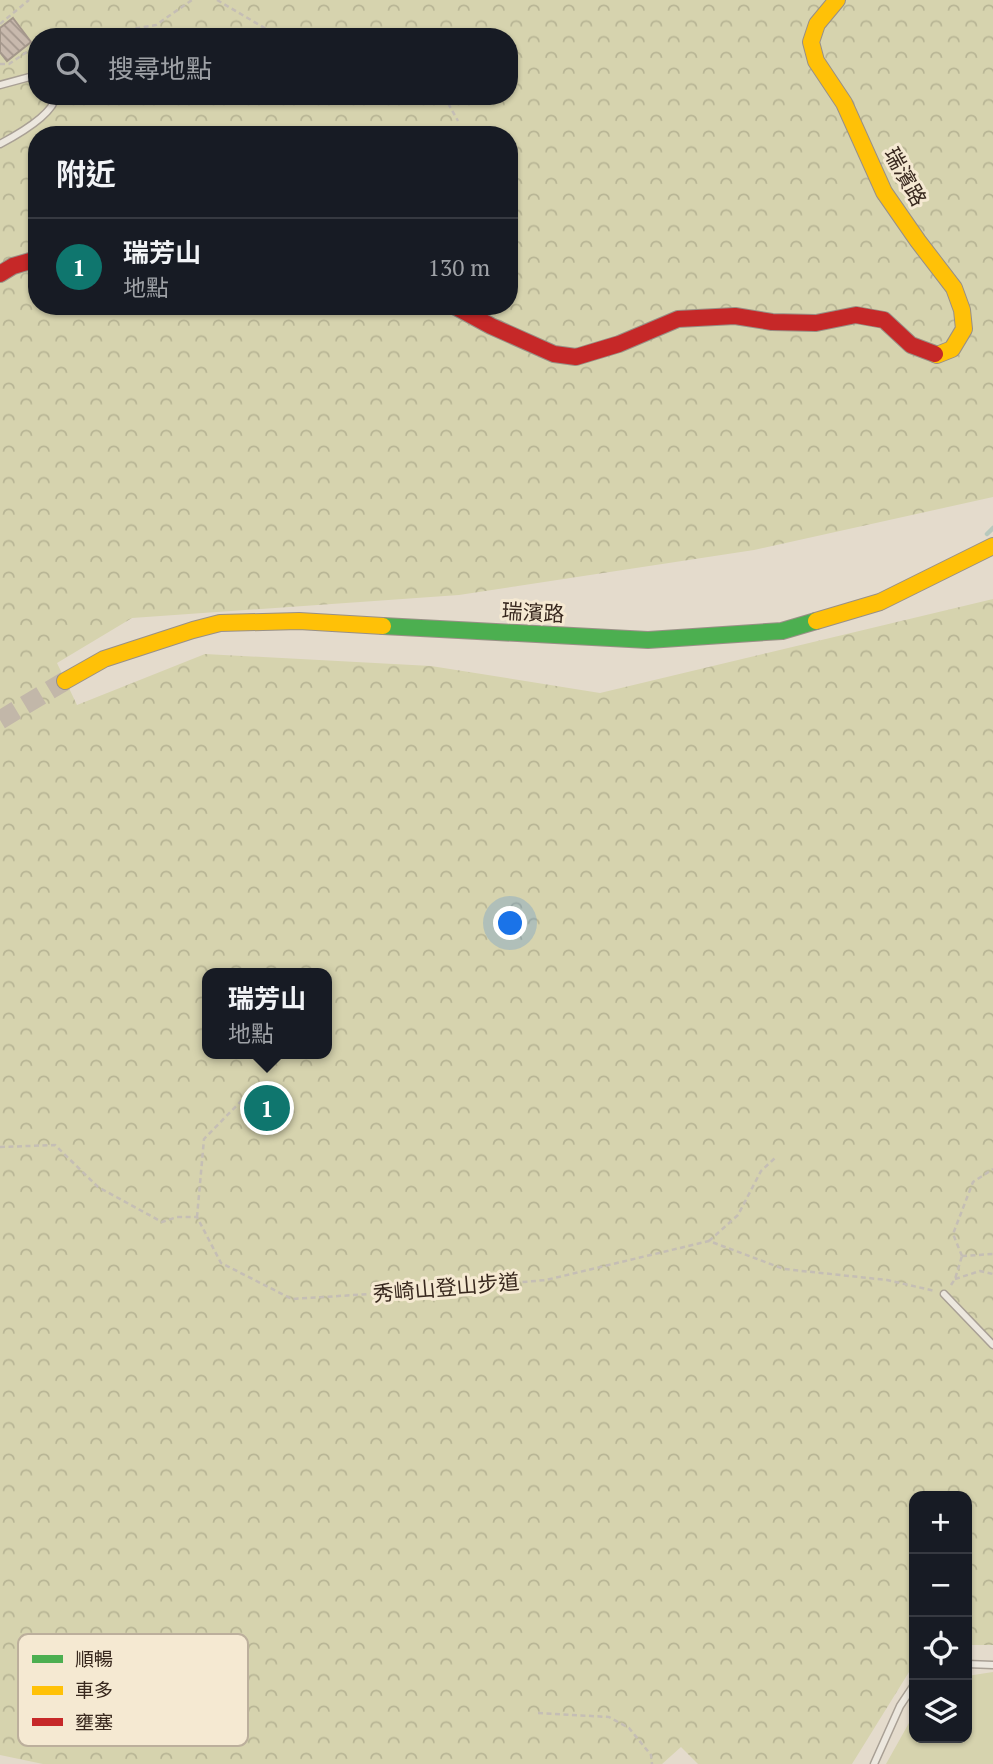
<!DOCTYPE html>
<html lang="zh-TW">
<meta charset="utf-8">
<style>
:root{--surface:#171b24;--page:#242831;--text:#f1f3f6;--muted:#9ea1a6;--line:#363941;--accent:#0f766e}
body{margin:0;font-family:"PT Serif","Noto Sans TC",serif;background:var(--page);color:var(--text)}
.controls{position:absolute;right:21px;bottom:21px;display:grid;overflow:hidden;border-radius:14px;box-shadow:0 2px 5px #0004}
.controls button{width:63px;height:63px;display:grid;place-items:center;padding:0;border:0;border-bottom:2px solid var(--line);background:var(--surface);color:var(--text);font:35px sans-serif}
.you{position:absolute;left:511px;top:924px;width:24px;height:24px;margin:-18px;border:5px solid #fff;border-radius:50%;background:#1a73e8;box-shadow:0 0 0 10px #1a73e833}
.badge{display:grid;place-items:center;width:46px;height:46px;border-radius:50%;background:var(--accent);color:#fff;font-size:23px;font-weight:700}
.pin{position:absolute;translate:-50% -50%;border:4px solid #fff;box-shadow:0 2px 7px #0006}
.popup{position:absolute;left:202px;top:968px;width:130px;height:91px;box-sizing:border-box;display:grid;place-content:center;border-radius:14px;background:var(--surface);filter:drop-shadow(0 2px 5px #0005);font-size:23px;white-space:nowrap;color:var(--muted)}
.popup b{font-size:26px;color:var(--text)}
.popup::after{content:'';position:absolute;left:50%;top:100%;margin-left:-14px;border:14px solid transparent;border-top-color:var(--surface)}
.list{margin:0;padding:0;list-style:none}
h2{display:flex;justify-content:space-between;align-items:center;height:91px;margin:0;padding:0 28px;font-size:30px}
h2 small{font-size:23px;font-weight:400;color:var(--muted)}
.list li{display:grid;grid-template-columns:46px 1fr auto;gap:21px;align-items:center;box-sizing:border-box;height:98px;padding:0 28px;border-top:2px solid var(--line)}
.list b{display:block;font-size:26px;white-space:nowrap}
.list p{margin:0;font-size:23px;white-space:nowrap;color:var(--muted)}
.list em{font-size:23px;font-style:normal;color:var(--muted)}
.icon{flex:none;width:38px;height:38px;fill:none;stroke:currentColor;stroke-width:2;stroke-linecap:round;stroke-linejoin:round}
.map{position:relative;flex:none;width:993px;height:1764px;overflow:hidden}
.search{position:absolute;background:var(--surface);box-shadow:0 2px 5px #0004;left:28px;top:28px;width:490px;height:77px;display:flex;align-items:center;gap:18px;box-sizing:border-box;padding:0 24px;border-radius:28px;color:var(--muted);font-size:26px}
.panel{position:absolute;background:var(--surface);box-shadow:0 2px 5px #0004;left:28px;top:126px;width:490px;height:189px;border-radius:28px}
.map>svg:first-child{display:block}
.forest{fill:url(#forest-crowns);fill-rule:evenodd}
.green{fill:#d6d3ae}
.lines{fill:none;stroke-linecap:round;stroke-linejoin:round}
.stream{stroke:#b8c9bd;stroke-width:4.5}
.building{fill:url(#building-back-hatch);stroke:#a4978b;stroke-width:2}
.primary-tunnel{stroke:#c2b7a9;stroke-width:19;stroke-dasharray:19 10;stroke-linecap:butt}
.lane-casing{stroke:#a9a095;stroke-width:9}
.fast-casing{stroke:#999086;stroke-width:18}
.slow-casing{stroke:#999086;stroke-width:18}
.jam-casing{stroke:#999086;stroke-width:18}
.path{stroke:#c5beb5;stroke-width:2.5;stroke-dasharray:5 3.5;stroke-linecap:butt}
.lane{stroke:#ece7de;stroke-width:6}
.fast{stroke:#4caf50;stroke-width:16}
.slow{stroke:#ffc107;stroke-width:16}
.jam{stroke:#c62828;stroke-width:16}
.labels{text-anchor:middle;stroke-width:6;stroke-linejoin:round;paint-order:stroke}
.street-label{font-size:21px;fill:#38281e;stroke:#f5e9d2}
.key{fill:#f5e9d2;stroke:#bcaf9c;stroke-width:2}
.key-label{font-size:19px;fill:#38281e}
</style>
<div class="map">
<svg width="993" height="1764" viewBox="0 0 993 1764">
<defs>
<pattern id="forest-crowns" width="20" height="18" patternUnits="userSpaceOnUse" patternTransform="scale(1.75)"><rect width="20" height="18" fill="#d6d3ae"/><path d="M2 6a3 3 0 1 1 6 0M12 15a3 3 0 1 1 6 0" fill="none" stroke="#b8b595"/></pattern>
<pattern id="building-back-hatch" width="6" height="6" patternUnits="userSpaceOnUse" patternTransform="scale(1.75)"><rect width="6" height="6" fill="#c8b9ad"/><path d="M-1 5l2 2M0 0l6 6M5-1l2 2" fill="none" stroke="#a3968c"/></pattern>
</defs>
<rect width="100%" height="100%" fill="#e4dbcc"/>
<path class="forest" d="M0,0H993V497L754,550L459,595L132,618L57,663L77,705L205,654L431,666L600,693L993,599V1645H967V1496H914V1664L852,1764H698L681,1747L662,1764H43L0,1755ZM37,37H509V96H37ZM37,135H509V306H37ZM208,973H326V1054H208Z"/>
<polygon class="green" points="993,1672 993,1764 886,1764 914,1714 914,1738 967,1738 967,1676"/>
<g class="lines">
<polyline class="stream" points="987,534 993,528"/>
</g>
<polygon class="building" points="13,18 31,42 7,61 0,52 0,28"/>
<g class="lines">
<polyline class="primary-tunnel" points="0,720 65,681"/>
<g class="lane-casing">
<g id="lane">
<polyline points="0,85 37,75"/>
<path d="M0,144C17,135 53,115 56,96"/>
<polyline points="944,1294 993,1345"/>
<polyline points="967,1664 993,1665"/>
<polyline points="874,1764 900,1706 914,1685"/>
</g>
</g>
<g class="fast-casing">
<polyline id="fast" points="383,626 648,640 782,631 816,621"/>
</g>
<g class="slow-casing">
<g id="slow">
<polyline points="837,0 817,24 811,42 816,61 844,103 884,192 918,241 954,288 962,310 964,329 952,349 937,355 935,354"/>
<polyline points="816,621 880,602 993,546"/>
<polyline points="65,681 104,659 193,630 220,623 299,621 383,626"/>
</g>
</g>
<g class="jam-casing">
<g id="jam">
<polyline points="0,274 13,266 37,259"/>
<polyline points="454,306 491,326 554,354 576,357 619,344 678,319 735,316 772,322 816,323 856,315 884,320 911,345 935,354"/>
</g>
</g>
<g class="path">
<polyline points="217,0 268,30 298,37"/>
<polyline points="0,24 29,0"/>
<polyline points="85,37 156,25 192,0"/>
<polyline points="0,64 9,64 37,45"/>
<polyline points="444,96 458,121"/>
<polyline points="0,1147 55,1145 98,1187 162,1222 177,1217 197,1217 221,1263 292,1299 433,1290 546,1280 709,1241 784,1269 887,1280 935,1291"/>
<polyline points="197,1217 204,1139 244,1098 256,1102 262,1100"/>
<polyline points="709,1241 738,1215 761,1171 775,1158"/>
<polyline points="962,1256 953,1234 973,1182 993,1169"/>
<polyline points="962,1256 993,1254"/>
<polyline points="955,1279 980,1271 993,1274"/>
<polyline points="951,1285 955,1279 962,1256"/>
<polyline points="538,1713 609,1717 629,1728 651,1755 652,1764"/>
</g>
<use href="#lane" class="lane"/>
<use href="#fast" class="fast"/>
<use href="#slow" class="slow"/>
<use href="#jam" class="jam"/>
</g>
<g class="labels">
<g class="street-label">
<text transform="translate(905 177) rotate(61)" y="7">瑞濱路</text>
<text transform="translate(533 613) rotate(3)" y="7">瑞濱路</text>
<text transform="translate(446 1288) rotate(-5)" y="7">秀崎山登山步道</text>
</g>
</g>
<rect x="18" y="1634" width="230" height="112" rx="10" class="key"/>
<rect x="32" y="1655" width="31" height="8" fill="#4caf50"/>
<rect x="32" y="1686" width="31" height="9" fill="#ffc107"/>
<rect x="32" y="1718" width="31" height="8" fill="#c62828"/>
<g class="key-label">
<text x="75" y="1666">順暢</text>
<text x="75" y="1697">車多</text>
<text x="75" y="1729">壅塞</text>
</g>
</svg>
<div class="controls">
<button>+</button>
<button>−</button>
<button><svg class="icon" aria-label="locate" viewBox="0 0 24 24"><circle cx="12" cy="12" r="6"/><path d="M12 2v4M12 18v4M2 12h4M18 12h4"/></svg></button>
<button><svg class="icon" aria-label="layers" viewBox="0 0 24 24"><path d="M12 4l9 5-9 5-9-5zM3 14l9 5 9-5"/></svg></button>
</div>
<div class="you"></div>
<div class="pin badge" style="left:267px;top:1108px">1</div>
<div class="popup"><b>瑞芳山</b>地點</div>
<div class="search"><svg class="icon" aria-label="search" viewBox="0 0 24 24"><circle cx="10" cy="10" r="6"/><path d="M15 15l6 6"/></svg>搜尋地點</div>
<section class="panel">
<h2>附近<small></small></h2>
<ul class="list">
<li><span class="badge">1</span><div><b>瑞芳山</b><p>地點</p></div><em>130 m</em></li>
</ul>
</section>
</div>
